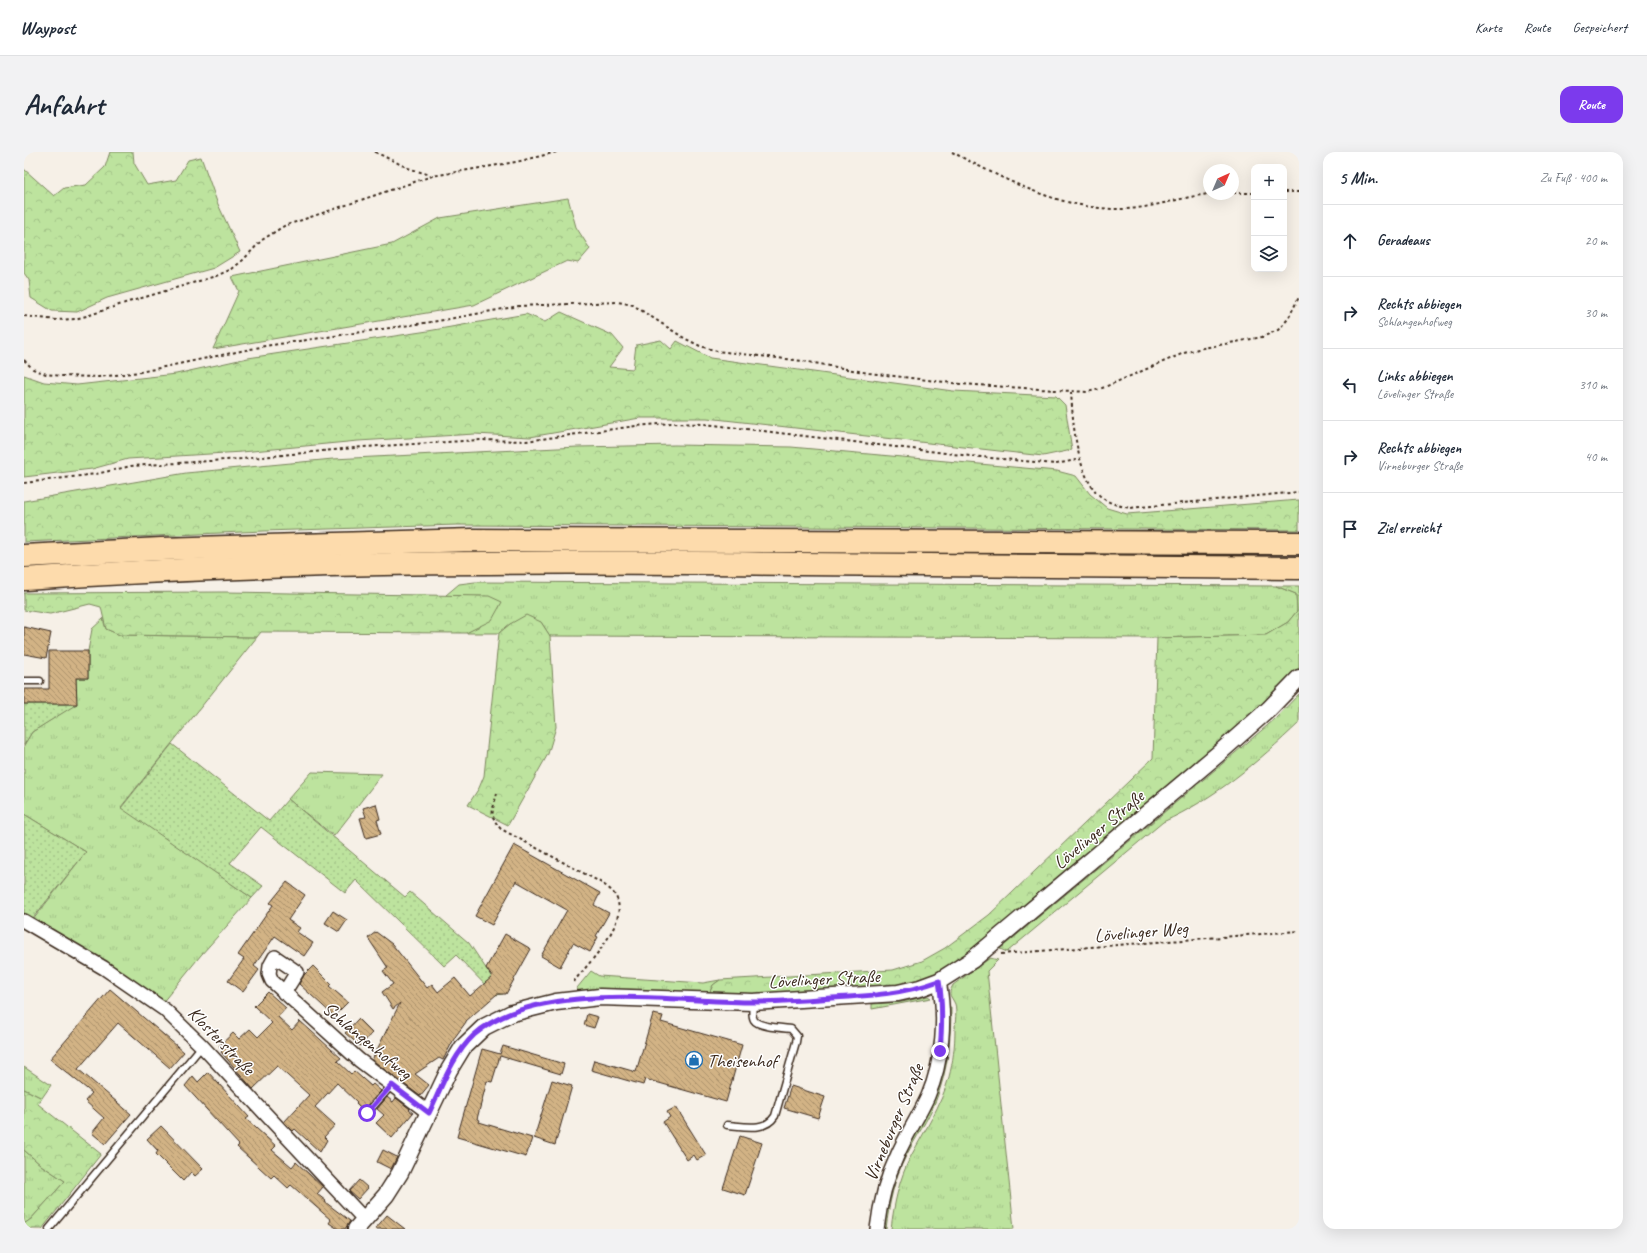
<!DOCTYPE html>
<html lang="de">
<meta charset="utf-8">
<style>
:root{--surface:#fff;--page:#f2f2f3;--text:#1f2937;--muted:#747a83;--line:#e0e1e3;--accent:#7c3aed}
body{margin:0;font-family:Caveat,sans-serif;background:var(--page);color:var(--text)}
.controls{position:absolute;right:12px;top:12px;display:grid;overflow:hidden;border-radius:8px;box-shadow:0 4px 16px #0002}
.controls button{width:36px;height:36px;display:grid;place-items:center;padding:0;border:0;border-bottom:1px solid var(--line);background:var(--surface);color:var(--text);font:20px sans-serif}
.compass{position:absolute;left:1179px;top:12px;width:36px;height:36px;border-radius:50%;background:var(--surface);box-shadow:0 4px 16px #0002;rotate:44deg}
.stop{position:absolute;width:12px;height:12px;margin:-9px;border:3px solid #7c3aed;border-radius:50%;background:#fff}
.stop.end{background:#7c3aed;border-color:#fff;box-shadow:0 1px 4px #0008}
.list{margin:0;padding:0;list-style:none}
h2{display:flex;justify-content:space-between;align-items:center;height:52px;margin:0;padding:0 16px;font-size:17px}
h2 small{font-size:13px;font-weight:400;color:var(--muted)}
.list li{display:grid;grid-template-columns:26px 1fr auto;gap:12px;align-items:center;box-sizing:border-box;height:72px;padding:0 16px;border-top:1px solid var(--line)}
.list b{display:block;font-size:15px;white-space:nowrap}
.list p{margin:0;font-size:13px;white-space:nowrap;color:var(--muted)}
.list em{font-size:13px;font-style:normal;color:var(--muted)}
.icon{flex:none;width:22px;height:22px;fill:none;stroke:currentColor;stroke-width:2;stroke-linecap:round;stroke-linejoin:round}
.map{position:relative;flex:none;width:1275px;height:1077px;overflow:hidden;border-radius:12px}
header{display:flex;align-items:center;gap:24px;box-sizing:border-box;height:56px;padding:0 20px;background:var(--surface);border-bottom:1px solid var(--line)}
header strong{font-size:19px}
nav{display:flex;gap:22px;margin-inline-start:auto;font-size:14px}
.intro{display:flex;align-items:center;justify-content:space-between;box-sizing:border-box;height:96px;padding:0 24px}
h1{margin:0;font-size:28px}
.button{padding:10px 18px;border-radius:12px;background:var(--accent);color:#fff;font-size:14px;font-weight:700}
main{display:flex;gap:24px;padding:0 24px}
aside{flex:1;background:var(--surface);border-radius:12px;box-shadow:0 4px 16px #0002}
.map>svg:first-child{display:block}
.grass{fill:url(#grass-tufts);stroke:#7c865e}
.forest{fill:url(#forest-crowns);stroke:#7c865e}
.garden{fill:url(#garden-dots);stroke:#7c865e}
.building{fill:url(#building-back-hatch);stroke:#3b2a1e}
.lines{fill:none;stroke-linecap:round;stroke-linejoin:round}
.service-casing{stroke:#3b2a1e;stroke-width:9}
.minor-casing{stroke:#3b2a1e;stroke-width:16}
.tertiary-casing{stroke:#3b2a1e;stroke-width:19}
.motorway-casing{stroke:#3b2a1e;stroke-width:25}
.path{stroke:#3b2a1e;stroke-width:2;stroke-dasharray:3 3;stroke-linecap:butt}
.service{stroke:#fff;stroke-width:6}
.minor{stroke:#fff;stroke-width:13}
.tertiary{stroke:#fff;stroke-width:16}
.motorway{stroke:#fddbac;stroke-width:22}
.route{stroke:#7c3aed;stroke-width:5}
.labels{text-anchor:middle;stroke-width:3;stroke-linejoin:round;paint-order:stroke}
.street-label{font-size:19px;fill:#3b2a1e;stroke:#fff}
.poi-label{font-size:19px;fill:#3b2a1e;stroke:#fff;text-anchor:start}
</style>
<header>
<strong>Waypost</strong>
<nav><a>Karte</a><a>Route</a><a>Gespeichert</a></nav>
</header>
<div class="intro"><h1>Anfahrt</h1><a class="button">Route</a></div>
<main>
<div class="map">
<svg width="1275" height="1077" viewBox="0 0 1275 1077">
<defs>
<pattern id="grass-tufts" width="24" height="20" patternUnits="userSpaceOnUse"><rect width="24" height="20" fill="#bde39e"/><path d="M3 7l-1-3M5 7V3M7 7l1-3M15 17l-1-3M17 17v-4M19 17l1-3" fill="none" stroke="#a3c388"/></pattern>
<pattern id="forest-crowns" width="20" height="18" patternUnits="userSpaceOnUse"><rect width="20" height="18" fill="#bde39e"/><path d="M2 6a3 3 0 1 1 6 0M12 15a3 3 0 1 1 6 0" fill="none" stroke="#a3c388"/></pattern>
<pattern id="garden-dots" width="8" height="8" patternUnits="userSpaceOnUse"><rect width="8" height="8" fill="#bde39e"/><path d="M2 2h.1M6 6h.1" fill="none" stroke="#a3c388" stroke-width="1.8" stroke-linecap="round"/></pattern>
<pattern id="building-back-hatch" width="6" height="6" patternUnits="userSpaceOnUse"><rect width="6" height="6" fill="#d2b385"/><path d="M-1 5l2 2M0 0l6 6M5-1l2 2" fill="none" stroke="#ac926c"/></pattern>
</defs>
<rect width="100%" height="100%" fill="#f6f0e7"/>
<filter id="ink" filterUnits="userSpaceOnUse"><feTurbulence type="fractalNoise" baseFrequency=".025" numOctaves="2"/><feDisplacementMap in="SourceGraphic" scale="8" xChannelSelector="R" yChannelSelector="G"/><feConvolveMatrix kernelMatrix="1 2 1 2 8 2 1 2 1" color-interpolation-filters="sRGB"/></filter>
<g filter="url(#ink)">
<g class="grass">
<polygon points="451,430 1252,434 1272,442 1273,459 1264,470 1242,483 1133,486 526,484 517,470 486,472 475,481 442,481 454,474 422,443 435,432"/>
<polygon points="79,467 82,477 96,483 233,485 97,655 228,746 177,803 138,851 8,769 62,700 0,662 0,593 8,580 52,552 52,526 64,526 64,499 68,477"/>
<path d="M1275,542V571C1234,610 1190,647 1139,670L983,800L976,797L1198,612L1251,567Z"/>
<polygon points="288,620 358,622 310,684 264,647"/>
<path d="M966,806L974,808L963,819L990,1077H867C870,1052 875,1027 887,1004C901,978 917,954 925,925C929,910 931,893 931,877C931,870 933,859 931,852C927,843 923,844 929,833Z"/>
<polygon points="567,819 575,824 679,831 696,828 689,833 685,842 554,840 553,836"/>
<polygon points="904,844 907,846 848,857 848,852 878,850"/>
<path d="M927,855C927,887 924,918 912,948C904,968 892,985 882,1004C870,1027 865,1052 862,1077H859L868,1031L878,1005L902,962L923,856Z"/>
<polygon points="0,915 27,933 18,946 0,937"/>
<polygon points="0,998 17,1013 41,1029 7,1067 0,1072"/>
</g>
<g class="forest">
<polygon points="86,0 109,0 110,11 123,33 152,28 164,8 177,5 193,50 216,100 190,116 83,146 53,160 28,159 7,146 5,128 0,121 0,17 30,44 40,36 62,33 81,15"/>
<polygon points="544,46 552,75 566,97 554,111 543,109 450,153 189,197 215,139 208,125 368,92 416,66"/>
<polygon points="537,160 588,183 599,196 585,215 609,217 612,193 637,188 647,197 653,189 686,206 929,239 1032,244 1041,253 1048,298 1019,304 683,266 616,266 506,285 451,282 334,289 218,300 104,307 68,317 0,325 0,223 20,230 53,233 152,222 224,206 404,179 502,162 521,170"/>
<polygon points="651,293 767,295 1033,319 1052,324 1066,342 1083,356 1103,362 1275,348 1275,378 433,373 240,379 0,390 0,349 162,321 309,307 554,295"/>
<polygon points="1252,434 1275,434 1275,517 1239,555 928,815 886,833 756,843 685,842 689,833 696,828 869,818 898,809 921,796 965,763 1129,606 1133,486 1242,483 1264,470 1273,459 1272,442"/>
<polygon points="201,440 465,444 478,450 468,468 442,481 237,480 233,485 96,483 82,477 77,455 66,452 26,462 0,458 0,441"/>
<polygon points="502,463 517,470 526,484 532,575 524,602 484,673 444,653 455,636 460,624 475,481 486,472"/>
<polygon points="0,937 18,946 14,952 77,1002 18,1077 0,1077 0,1072 7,1067 41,1029 17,1013 0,998"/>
</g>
<g class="garden">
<polygon points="0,552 53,552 8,580 0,593"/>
<polygon points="148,592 245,669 264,647 381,745 386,740 445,791 479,842 471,843 432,803 420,814 332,728 321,741 237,675 206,711 239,734 228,746 97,656"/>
<polygon points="0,662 62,700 9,766 0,761"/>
</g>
<g class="building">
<polygon points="0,475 27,481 22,506 0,502"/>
<polygon points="25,499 64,499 64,526 52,526 53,552 0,552 0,537 25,537"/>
<polygon points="352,652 356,667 353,668 357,682 342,686 336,666 342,665 339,656"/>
<polygon points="490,693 576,741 570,753 585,761 572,784 574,785 566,800 549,791 536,815 517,804 543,758 492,729 468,773 451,764"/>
<polygon points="263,730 281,743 264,768 276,776 273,780 289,791 280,804 251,784 230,814 235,818 219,840 204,829 220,807 214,803 249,753 246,751"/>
<polygon points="309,759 323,768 315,780 301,771"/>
<polygon points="352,780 368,792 403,836 408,832 414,840 431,826 446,844 468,825 462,816 481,782 507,797 482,842 473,842 442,869 442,870 431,885 419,908 415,906 391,922 405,933 396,944 348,908 376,851 369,857 358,840 369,832 359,819 364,816 344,786"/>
<polygon points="289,814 307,832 305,834 324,850 310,864 275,832 280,823"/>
<polygon points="86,837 160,900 146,916 94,871 54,917 107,962 81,992 68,981 80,966 61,949 68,941 26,907"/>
<polygon points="244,840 262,856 254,865 268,878 276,869 317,906 313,909 327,922 330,919 347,934 349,932 357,939 339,958 332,951 333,950 313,931 291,955 311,973 300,985 303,988 296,1000 271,977 269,979 260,970 285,943 253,914 229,937 197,900 199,898 195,894 209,881 215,887 226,877 234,885 248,871 230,854"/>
<polygon points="563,862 574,865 570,876 560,873"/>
<polygon points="629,862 639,864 637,870 718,893 702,950 621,927 619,933 567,918 570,908 612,920"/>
<polygon points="334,867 348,881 336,894 321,881"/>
<polygon points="479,894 540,912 537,922 476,904 468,930 463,929 453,967 456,968 455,970 508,986 502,1005 433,985 458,897 476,902"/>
<polygon points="184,920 225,965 222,967 252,994 248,998 268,1015 272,1010 299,1035 293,1042 302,1049 301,1050 326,1069 321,1077 314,1077 305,1071 307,1068 267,1033 264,1036 250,1023 247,1026 213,995 215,993 161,934 169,924 174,930"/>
<polygon points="528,928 548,934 531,993 510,986"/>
<polygon points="767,934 801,945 794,966 760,956"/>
<polygon points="363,945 369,950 372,946 386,957 385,958 389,961 368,986 352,971 360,963 353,957"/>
<polygon points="652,955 682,1003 673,1008 670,1003 663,1008 639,970 646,965 643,960"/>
<polygon points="137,974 179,1017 171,1024 167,1020 159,1029 132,1002 134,999 123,987"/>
<polygon points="716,984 738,991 721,1043 699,1036"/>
<polygon points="359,998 373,1005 367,1017 353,1010"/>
<polygon points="335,1028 344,1036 334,1047 325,1039"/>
<polygon points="363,1063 381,1077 351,1077"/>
</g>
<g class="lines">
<g class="service-casing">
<g id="service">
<polyline points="0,529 16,529"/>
<polyline points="343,961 368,933"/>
<path d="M703,973C719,974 741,980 751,964L772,890L773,884L767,877C759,876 734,875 730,868C727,863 729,856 729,851"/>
<polyline points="25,1077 178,894"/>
</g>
</g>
<g class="minor-casing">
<g id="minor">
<polyline points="0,769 80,816 141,858 178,894 340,1067"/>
<polyline points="260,841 273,820 251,805 246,814 245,822 248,829 335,908 405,961"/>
<path d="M853,1077C856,1051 862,1027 873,1004C882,983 895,964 904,944C919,909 922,866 915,829"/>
</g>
</g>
<g class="tertiary-casing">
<polyline id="tertiary" points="332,1077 362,1043 376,1021 425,918 439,895 460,875 488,861 532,850 576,845 729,850 874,841 896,836 915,829 948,808 1194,602 1245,557 1275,526"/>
</g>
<g class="motorway-casing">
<g id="motorway">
<polyline points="0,404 137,397 448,388 1275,391"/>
<path d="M0,427C258,409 517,409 775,412C942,413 1108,415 1275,416"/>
</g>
</g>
<g class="path">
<polyline points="351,0 384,16 406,23"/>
<path d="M928,0C981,28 1040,59 1101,57C1129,56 1157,45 1185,42"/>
<polyline points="1260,40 1275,40"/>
<polyline points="1209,41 1230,41"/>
<polyline points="0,164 32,168 51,167 66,163 101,151 192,124 208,117 219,108 238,88 260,74 408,24 492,10 533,0"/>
<polyline points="0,208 9,217 22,222 37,224 75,225 116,220 241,194 414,169 495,154 594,150 609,153 660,186 676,194 693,199 779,209 845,221 937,232 1063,240 1076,237 1160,201 1174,197 1238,185 1254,178 1264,167 1275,145"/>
<path d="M1047,240C1049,270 1052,328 1080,347C1088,352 1096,354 1106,356L1275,340"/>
<polyline points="0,331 72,322 107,314 217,307 340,295 456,288 502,289 612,274 647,271 681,272 946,304 1032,312 1057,307"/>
<path d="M473,641C469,658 464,663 477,677L576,730C582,734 590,739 593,747C603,772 566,810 551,828L549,833"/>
<polyline points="977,802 1275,779"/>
</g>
<use href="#service" class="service"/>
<use href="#minor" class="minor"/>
<use href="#tertiary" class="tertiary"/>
<use href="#motorway" class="motorway"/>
</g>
</g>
<g class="lines" filter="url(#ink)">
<path class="route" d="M343,961L368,933L405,961C418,934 428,904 450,883C513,827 651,850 729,850C756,850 782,848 808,846C845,844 880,842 915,829C919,852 918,876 916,899"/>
</g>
<defs>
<g id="shop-ring" transform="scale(0.9)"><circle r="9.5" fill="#fff" stroke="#1f6fb2" stroke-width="1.5"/><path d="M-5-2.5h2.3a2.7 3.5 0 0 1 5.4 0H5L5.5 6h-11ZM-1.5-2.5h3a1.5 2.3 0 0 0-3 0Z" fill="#1f6fb2"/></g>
</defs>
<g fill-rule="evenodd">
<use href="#shop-ring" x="670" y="908"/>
</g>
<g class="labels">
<g class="street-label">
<text transform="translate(1074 677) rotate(-40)" y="7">Lövelinger Straße</text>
<text transform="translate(1117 779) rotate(-5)" y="7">Lövelinger Weg</text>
<text transform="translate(800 826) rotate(-3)" y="7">Lövelinger Straße</text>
<text transform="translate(198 888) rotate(46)" y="7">Klosterstraße</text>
<text transform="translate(344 888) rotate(40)" y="7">Schlangenhofweg</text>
<text transform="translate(869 970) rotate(-67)" y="7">Virneburger Straße</text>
</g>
<g class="poi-label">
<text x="683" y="915">Theisenhof</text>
</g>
</g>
</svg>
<div class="controls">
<button>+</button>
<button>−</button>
<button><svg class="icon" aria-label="layers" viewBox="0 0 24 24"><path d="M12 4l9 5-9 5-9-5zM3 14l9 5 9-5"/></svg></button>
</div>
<svg class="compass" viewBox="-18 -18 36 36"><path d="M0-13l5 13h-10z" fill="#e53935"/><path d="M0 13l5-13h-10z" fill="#747a83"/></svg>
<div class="stop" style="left:343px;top:961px"></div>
<div class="stop end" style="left:916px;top:899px"></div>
</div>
<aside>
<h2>5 Min.<small>Zu Fuß · 400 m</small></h2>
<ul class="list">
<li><svg class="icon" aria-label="ahead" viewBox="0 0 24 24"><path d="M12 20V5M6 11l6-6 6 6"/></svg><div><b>Geradeaus</b></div><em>20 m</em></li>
<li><svg class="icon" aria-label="right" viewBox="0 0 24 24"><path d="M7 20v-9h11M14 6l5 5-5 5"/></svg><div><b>Rechts abbiegen</b><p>Schlangenhofweg</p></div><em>30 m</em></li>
<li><svg class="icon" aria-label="left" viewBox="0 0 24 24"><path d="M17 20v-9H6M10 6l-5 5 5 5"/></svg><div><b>Links abbiegen</b><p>Lövelinger Straße</p></div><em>310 m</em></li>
<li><svg class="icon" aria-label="right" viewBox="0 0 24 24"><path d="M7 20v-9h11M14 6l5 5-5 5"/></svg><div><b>Rechts abbiegen</b><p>Virneburger Straße</p></div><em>40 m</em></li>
<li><svg class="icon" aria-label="arrive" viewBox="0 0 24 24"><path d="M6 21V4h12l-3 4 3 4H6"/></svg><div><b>Ziel erreicht</b></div></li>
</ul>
</aside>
</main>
